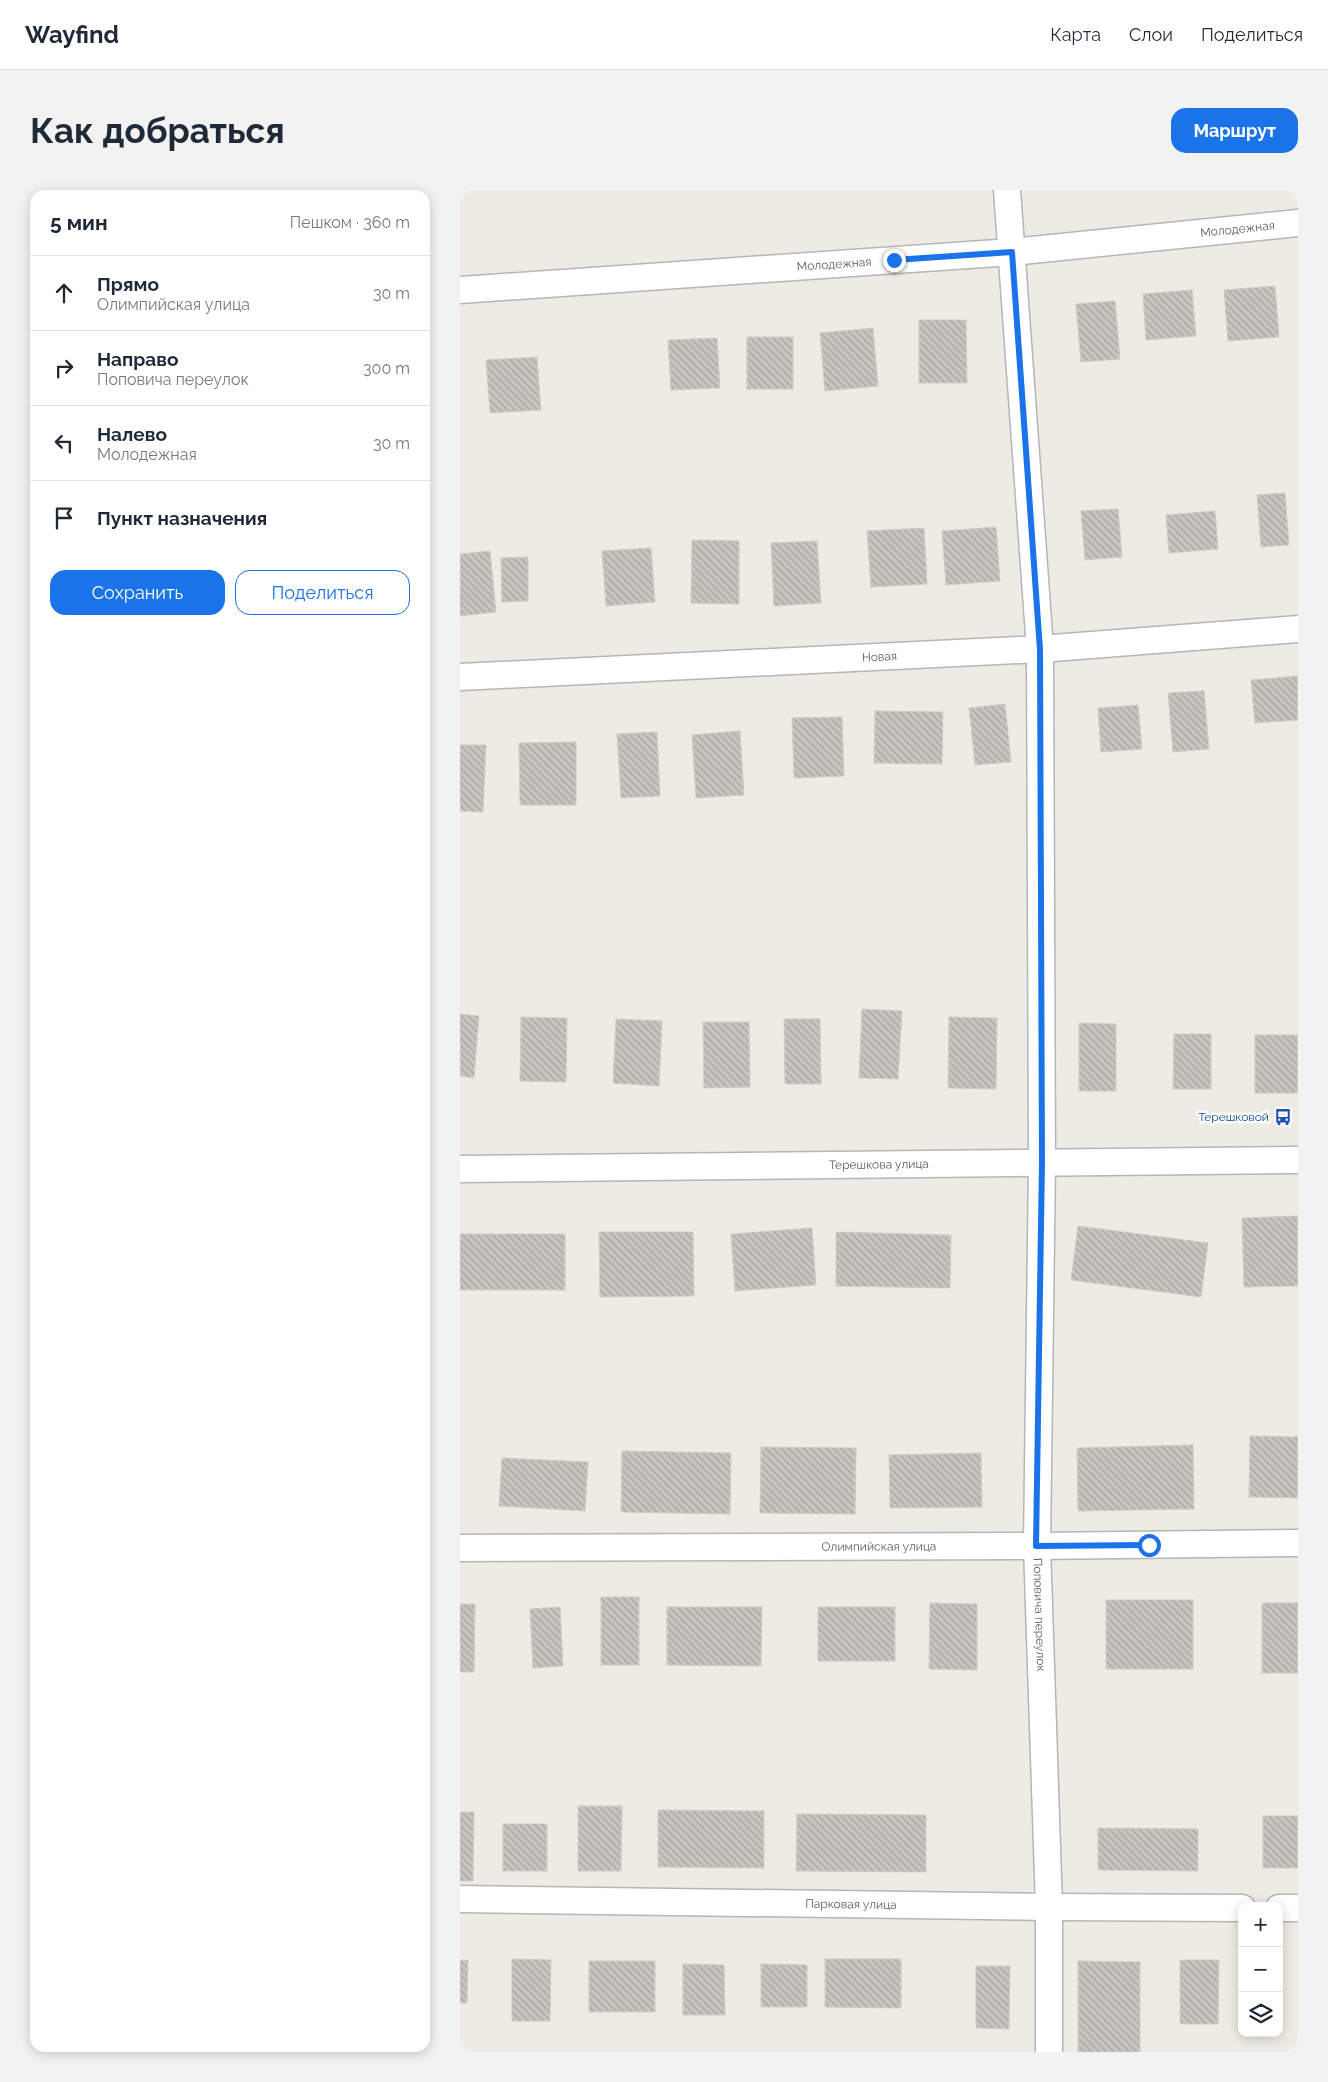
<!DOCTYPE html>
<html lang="ru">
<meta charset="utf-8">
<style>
:root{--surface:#fff;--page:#f2f2f3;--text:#1f2937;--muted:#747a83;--line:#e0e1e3;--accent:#1a73e8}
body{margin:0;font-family:Raleway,sans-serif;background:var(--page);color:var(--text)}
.controls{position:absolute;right:15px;bottom:15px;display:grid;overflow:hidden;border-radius:10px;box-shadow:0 2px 12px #0003}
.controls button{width:45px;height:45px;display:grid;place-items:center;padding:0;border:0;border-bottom:1px solid var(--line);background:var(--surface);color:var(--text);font:25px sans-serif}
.stop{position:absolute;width:15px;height:15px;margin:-11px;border:4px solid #1a73e8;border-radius:50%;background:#fff}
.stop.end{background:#1a73e8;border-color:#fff;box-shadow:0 1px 5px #0008}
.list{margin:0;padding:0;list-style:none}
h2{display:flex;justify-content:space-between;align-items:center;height:65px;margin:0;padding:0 20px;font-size:21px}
h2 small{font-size:16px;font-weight:400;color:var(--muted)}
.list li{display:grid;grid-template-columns:32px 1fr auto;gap:15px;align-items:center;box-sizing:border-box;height:75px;padding:0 20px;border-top:1px solid var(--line)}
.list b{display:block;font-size:19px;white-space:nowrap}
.list p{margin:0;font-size:16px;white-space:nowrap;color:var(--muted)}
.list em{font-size:16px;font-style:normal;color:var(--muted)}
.actions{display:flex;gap:10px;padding:15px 20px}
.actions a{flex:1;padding:11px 0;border:1px solid var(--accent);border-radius:15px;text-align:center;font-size:18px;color:var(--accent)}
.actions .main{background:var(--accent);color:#fff}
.icon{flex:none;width:28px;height:28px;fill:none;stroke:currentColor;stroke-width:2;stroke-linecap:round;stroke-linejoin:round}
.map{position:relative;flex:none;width:838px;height:1862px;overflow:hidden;border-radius:15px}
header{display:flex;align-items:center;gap:30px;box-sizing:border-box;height:70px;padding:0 25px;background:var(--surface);border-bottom:1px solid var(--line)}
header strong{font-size:24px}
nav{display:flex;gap:28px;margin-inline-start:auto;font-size:18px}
.intro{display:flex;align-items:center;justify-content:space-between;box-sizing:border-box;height:120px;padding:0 30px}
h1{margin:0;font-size:35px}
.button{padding:12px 22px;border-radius:15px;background:var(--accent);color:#fff;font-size:18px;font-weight:700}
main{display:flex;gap:30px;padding:0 30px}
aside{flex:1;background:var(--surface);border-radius:15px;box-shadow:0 2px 12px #0003}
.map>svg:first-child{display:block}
.building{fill:url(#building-back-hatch);stroke:#d2ccc1}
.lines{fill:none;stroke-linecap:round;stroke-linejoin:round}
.minor-casing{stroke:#b3b5ba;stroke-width:29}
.minor{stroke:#fff;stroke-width:26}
.route{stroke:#1a73e8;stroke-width:6}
.labels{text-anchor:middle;stroke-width:5;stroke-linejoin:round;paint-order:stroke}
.street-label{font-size:12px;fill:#5b5f63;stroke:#fff}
.transit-label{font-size:12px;fill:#164399;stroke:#fff;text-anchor:end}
</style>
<header>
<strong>Wayfind</strong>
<nav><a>Карта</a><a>Слои</a><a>Поделиться</a></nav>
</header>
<div class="intro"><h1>Как добраться</h1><a class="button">Маршрут</a></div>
<main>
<aside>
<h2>5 мин<small>Пешком · 360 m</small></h2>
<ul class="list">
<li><svg class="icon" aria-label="ahead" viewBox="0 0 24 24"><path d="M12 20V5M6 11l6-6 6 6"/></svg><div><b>Прямо</b><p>Олимпийская улица</p></div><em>30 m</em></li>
<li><svg class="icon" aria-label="right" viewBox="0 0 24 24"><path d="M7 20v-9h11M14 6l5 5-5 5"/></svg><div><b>Направо</b><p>Поповича переулок</p></div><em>300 m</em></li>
<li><svg class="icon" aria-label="left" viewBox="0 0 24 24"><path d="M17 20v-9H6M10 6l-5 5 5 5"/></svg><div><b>Налево</b><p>Молодежная</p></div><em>30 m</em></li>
<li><svg class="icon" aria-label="arrive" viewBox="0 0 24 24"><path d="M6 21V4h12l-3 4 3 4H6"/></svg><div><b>Пункт назначения</b></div></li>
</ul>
<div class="actions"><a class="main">Сохранить</a><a>Поделиться</a></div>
</aside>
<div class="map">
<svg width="838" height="1862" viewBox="0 0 838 1862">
<defs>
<pattern id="building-back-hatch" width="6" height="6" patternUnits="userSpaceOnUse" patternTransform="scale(1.25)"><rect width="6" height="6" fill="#c8c5c0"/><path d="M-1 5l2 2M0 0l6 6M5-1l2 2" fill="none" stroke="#a5a3a0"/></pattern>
</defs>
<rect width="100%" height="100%" fill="#edebe3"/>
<g class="building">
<polygon points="815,96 819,147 768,151 764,100"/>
<polygon points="732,100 736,146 686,150 683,104"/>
<polygon points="655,111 660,169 621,172 616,114"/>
<polygon points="459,130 506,130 507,193 459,193"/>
<polygon points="413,138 418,196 365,201 360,143"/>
<rect x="287" y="147" width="46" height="52"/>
<polygon points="257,148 260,198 211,200 208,150"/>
<polygon points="77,167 81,220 30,223 26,170"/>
<polygon points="825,303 829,355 801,357 797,305"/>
<polygon points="658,319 662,367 625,370 621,321"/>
<polygon points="755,321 758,359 709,363 706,325"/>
<polygon points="536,337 540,391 486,395 482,341"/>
<polygon points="464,338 467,394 411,397 407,341"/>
<polygon points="232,350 279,351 279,414 231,413"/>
<polygon points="357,351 361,413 314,416 311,353"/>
<polygon points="191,358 195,412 146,416 142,361"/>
<polygon points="30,361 36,422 0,426 0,364"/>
<polygon points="68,367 68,411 42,412 41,368"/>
<polygon points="838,486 838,530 795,533 791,490"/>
<polygon points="744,501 749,559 713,562 708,503"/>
<polygon points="545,514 551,572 515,575 509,518"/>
<polygon points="678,515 682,559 641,562 638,518"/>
<polygon points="415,521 483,522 482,574 414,573"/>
<polygon points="382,527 384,586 334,588 332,528"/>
<polygon points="280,541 284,605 236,608 232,545"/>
<polygon points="197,542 200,606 161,608 157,544"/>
<polygon points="116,552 116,615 60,615 59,553"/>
<polygon points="0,555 26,555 23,622 0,621"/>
<polygon points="402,819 442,821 438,889 399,888"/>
<polygon points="0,824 19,826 14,888 0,886"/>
<polygon points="61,827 107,828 106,892 60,891"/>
<polygon points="489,827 537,828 536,899 488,898"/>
<polygon points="156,829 202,831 199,896 153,893"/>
<polygon points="324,829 360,829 361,894 325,894"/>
<polygon points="243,832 289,832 290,897 244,898"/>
<polygon points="619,833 656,834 656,901 619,901"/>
<polygon points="714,844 751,844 751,899 713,899"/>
<rect x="795" y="845" width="43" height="58"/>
<polygon points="838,1026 838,1096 784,1097 782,1028"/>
<polygon points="618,1036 748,1053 741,1107 611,1090"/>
<polygon points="352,1038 356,1095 275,1101 271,1044"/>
<polygon points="139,1042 233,1042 234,1106 140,1107"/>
<polygon points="376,1042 491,1045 490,1098 376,1096"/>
<rect x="0" y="1044" width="105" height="56"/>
<polygon points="790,1246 838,1247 838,1308 789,1307"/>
<polygon points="733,1255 734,1319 618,1321 617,1258"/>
<polygon points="301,1257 396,1258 395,1324 300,1323"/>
<polygon points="162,1261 271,1263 270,1324 161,1322"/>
<polygon points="521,1263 522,1317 430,1318 429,1265"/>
<polygon points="42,1268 128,1272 125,1321 39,1316"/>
<rect x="141" y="1407" width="38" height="68"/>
<rect x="646" y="1410" width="87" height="69"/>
<polygon points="470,1413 517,1414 517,1480 469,1479"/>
<rect x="802" y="1413" width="36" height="70"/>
<polygon points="0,1414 15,1414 14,1482 0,1482"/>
<polygon points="100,1417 103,1476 73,1478 70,1419"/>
<polygon points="207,1417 302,1417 301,1476 207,1475"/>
<rect x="358" y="1417" width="77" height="54"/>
<polygon points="118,1616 162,1616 161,1681 118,1681"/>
<polygon points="198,1620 304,1621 304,1678 198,1677"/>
<polygon points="0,1622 14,1622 13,1691 0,1691"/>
<polygon points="337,1624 466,1625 466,1682 336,1681"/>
<rect x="803" y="1626" width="35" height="52"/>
<rect x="43" y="1634" width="44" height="47"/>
<polygon points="638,1638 738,1639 738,1681 638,1680"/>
<polygon points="52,1769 91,1770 90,1831 52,1831"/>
<polygon points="365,1769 441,1769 441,1818 365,1817"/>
<polygon points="0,1770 8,1770 7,1813 0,1813"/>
<polygon points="720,1770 759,1770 758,1834 720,1834"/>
<rect x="129" y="1771" width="66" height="51"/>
<polygon points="618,1771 680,1772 680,1862 618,1862"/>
<polygon points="223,1774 264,1775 265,1825 223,1825"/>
<polygon points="301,1774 347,1775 347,1817 301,1817"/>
<polygon points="516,1776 550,1776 549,1839 516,1838"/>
</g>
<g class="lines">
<g class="minor-casing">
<g id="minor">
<path id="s1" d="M547,0L580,459L582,972L577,1356L589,1717V1862"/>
<path id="s2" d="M0,100L552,62L838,33"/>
<path id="s3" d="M0,487L580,459L838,439"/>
<path id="s4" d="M0,979L838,970"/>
<path id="s5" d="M0,1358L577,1356L838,1353"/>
<path id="s6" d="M0,1709L589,1717L782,1718"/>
<polyline points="819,1718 838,1718"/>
</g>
</g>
<use href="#minor" class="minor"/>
</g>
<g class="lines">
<polyline class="route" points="434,70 552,62 580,460 582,972 576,1356 689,1355"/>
</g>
<defs>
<g id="bus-bare" transform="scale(1.35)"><path d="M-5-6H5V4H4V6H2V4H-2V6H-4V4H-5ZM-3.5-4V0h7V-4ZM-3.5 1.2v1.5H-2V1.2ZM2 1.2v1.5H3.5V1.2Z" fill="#1a4fb4" stroke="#fff" stroke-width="2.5" paint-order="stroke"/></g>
</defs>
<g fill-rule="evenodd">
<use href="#bus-bare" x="823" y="927"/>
</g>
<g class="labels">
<g class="street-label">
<text dy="4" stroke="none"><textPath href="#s2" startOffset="780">Молодежная</textPath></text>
<text dy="4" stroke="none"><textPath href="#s2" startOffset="375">Молодежная</textPath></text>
<text dy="4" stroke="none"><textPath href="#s3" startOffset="420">Новая</textPath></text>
<text dy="4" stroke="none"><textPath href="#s4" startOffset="419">Терешкова улица</textPath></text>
<text dy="4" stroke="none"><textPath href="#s5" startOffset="419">Олимпийская улица</textPath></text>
<text dy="4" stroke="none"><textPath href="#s1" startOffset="1426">Поповича переулок</textPath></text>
<text dy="4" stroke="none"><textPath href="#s6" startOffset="391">Парковая улица</textPath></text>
</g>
<g class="transit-label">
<text x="809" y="931">Терешковой</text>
</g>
</g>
</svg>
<div class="controls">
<button>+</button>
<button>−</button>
<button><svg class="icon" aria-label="layers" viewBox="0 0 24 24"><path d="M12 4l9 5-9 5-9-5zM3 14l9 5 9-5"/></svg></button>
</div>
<div class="stop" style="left:689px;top:1355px"></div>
<div class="stop end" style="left:434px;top:70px"></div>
</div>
</main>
